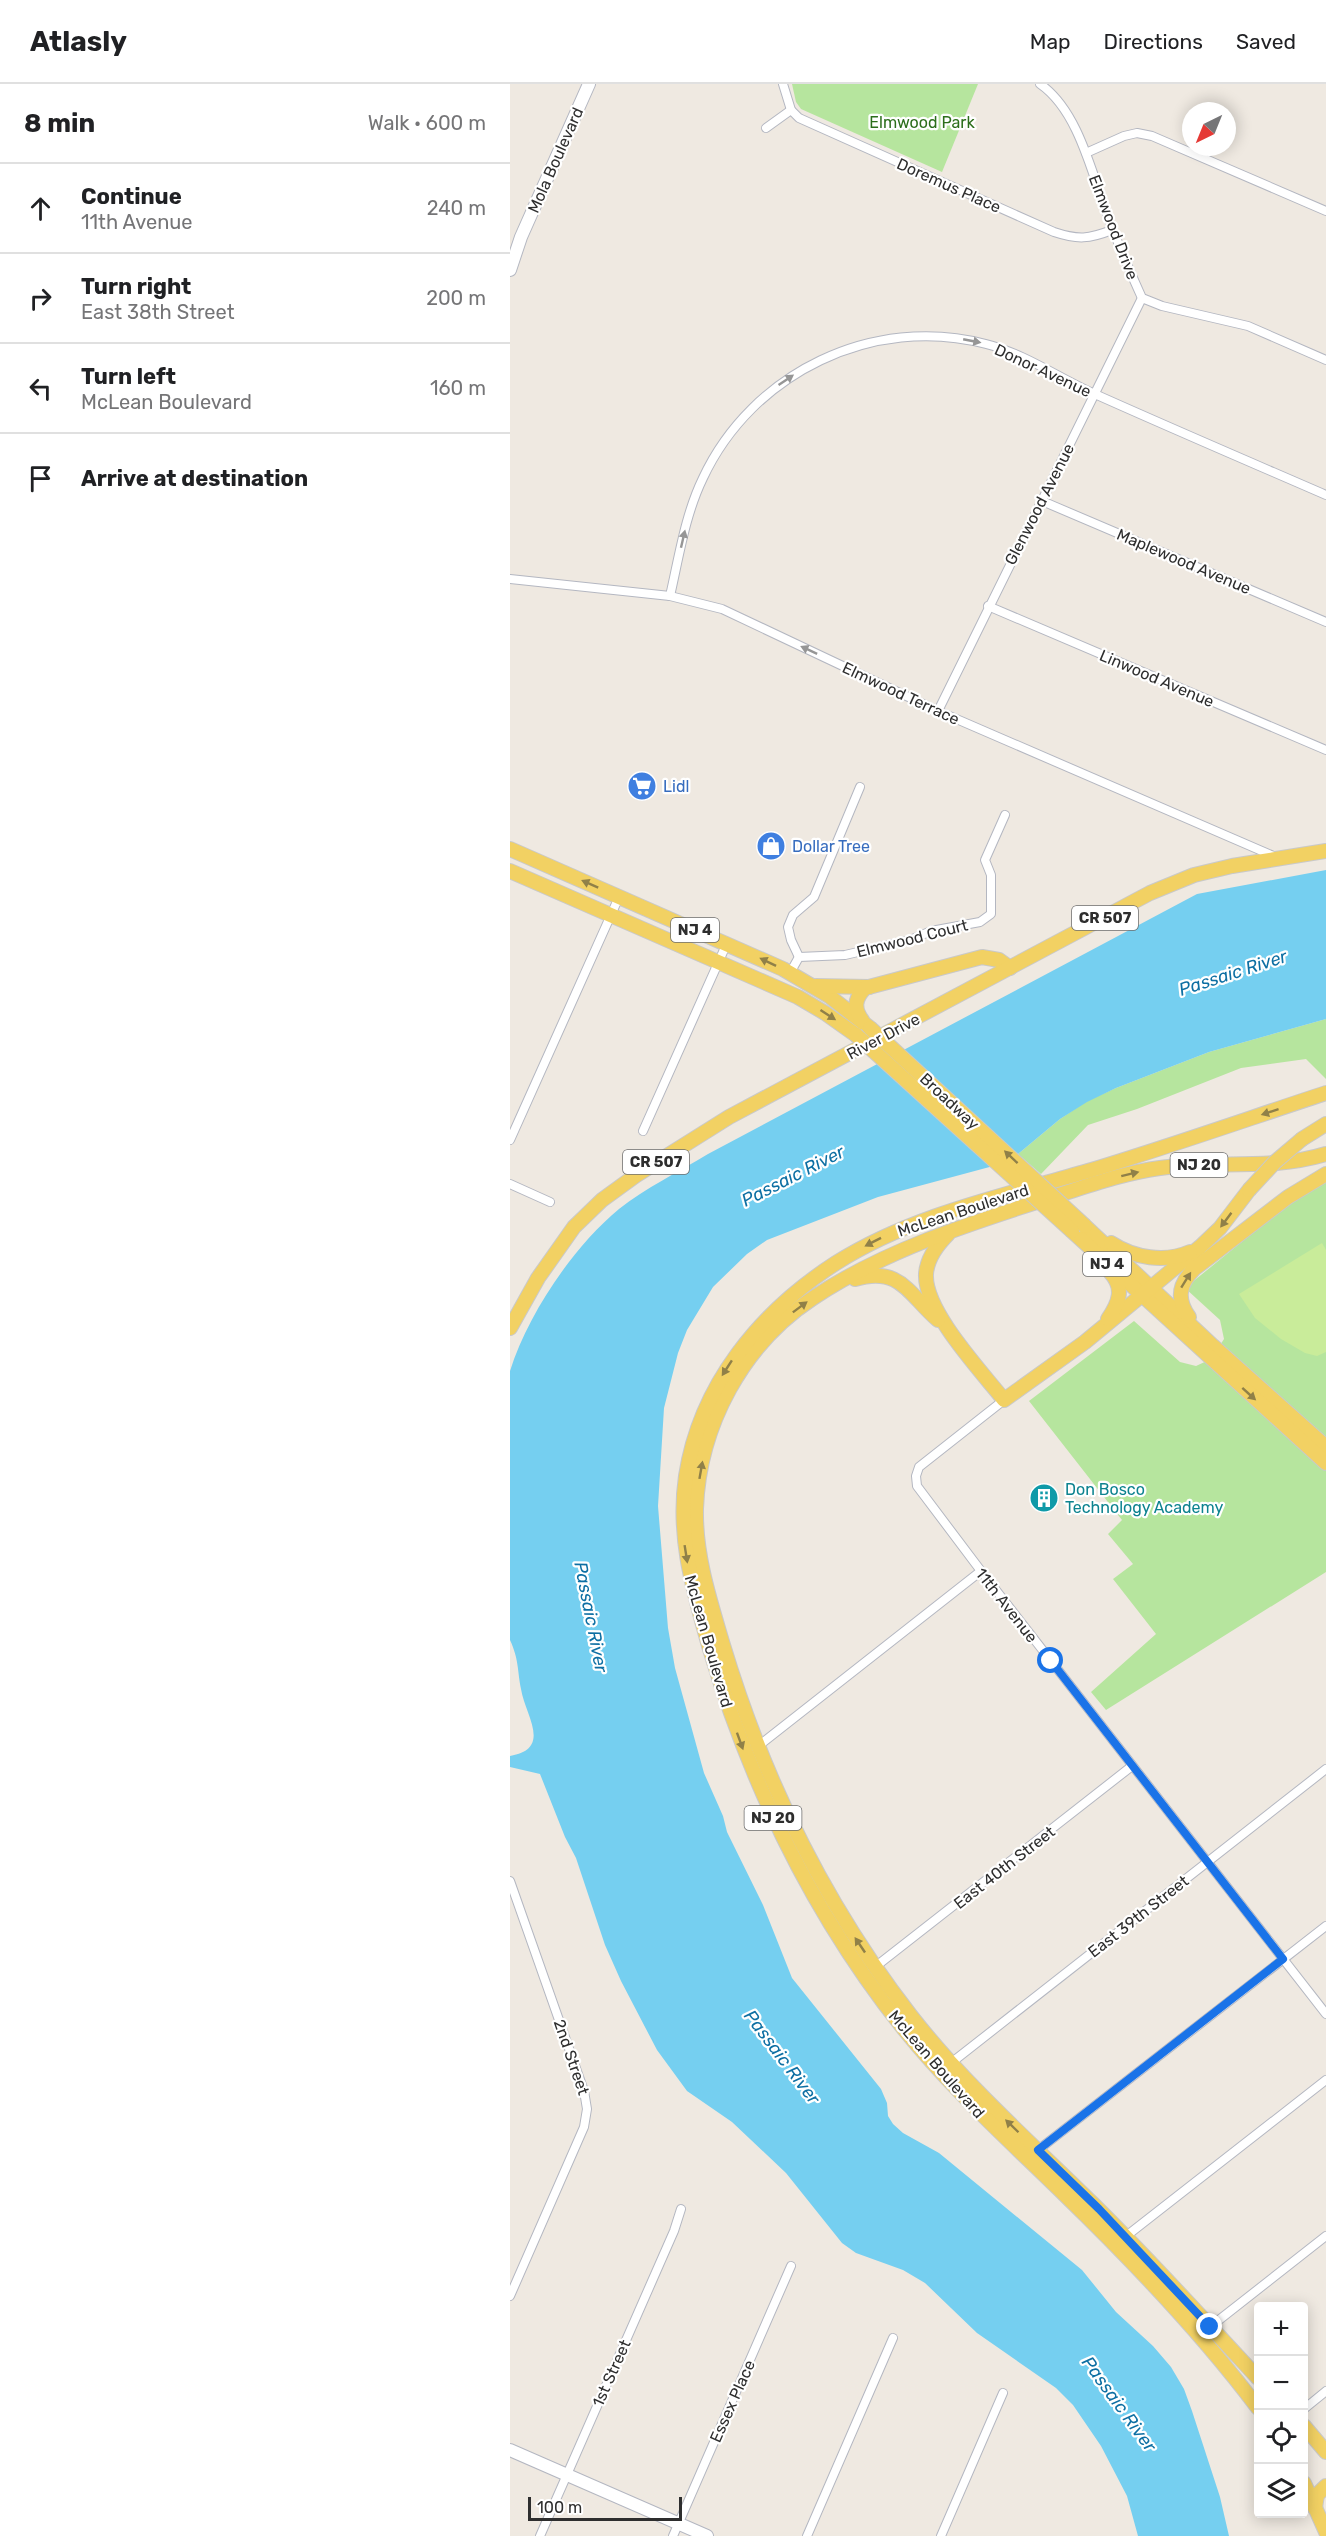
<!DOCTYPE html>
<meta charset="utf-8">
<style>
:root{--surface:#fff;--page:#f6f6f6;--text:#202124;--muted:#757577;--line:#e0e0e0}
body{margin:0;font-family:Rubik,sans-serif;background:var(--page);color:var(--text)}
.controls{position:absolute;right:18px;bottom:18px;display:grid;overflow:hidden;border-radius:6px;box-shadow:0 3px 15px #0003}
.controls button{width:54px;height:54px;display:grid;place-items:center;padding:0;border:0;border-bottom:2px solid var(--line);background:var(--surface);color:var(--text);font:30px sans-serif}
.compass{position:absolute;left:672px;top:18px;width:54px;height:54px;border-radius:50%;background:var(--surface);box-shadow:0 3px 15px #0003;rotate:223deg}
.scale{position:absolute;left:18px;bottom:15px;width:154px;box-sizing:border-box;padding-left:6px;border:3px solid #2e2e2e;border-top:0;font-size:16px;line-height:21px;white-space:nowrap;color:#2e2e2e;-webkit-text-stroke:4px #fff;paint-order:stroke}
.stop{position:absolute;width:18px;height:18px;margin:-14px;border:4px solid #1a73e8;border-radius:50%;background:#fff}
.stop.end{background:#1a73e8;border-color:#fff;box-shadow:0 2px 6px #0008}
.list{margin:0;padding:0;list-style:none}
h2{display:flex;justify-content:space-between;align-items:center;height:78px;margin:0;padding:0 24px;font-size:26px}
h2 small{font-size:20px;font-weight:400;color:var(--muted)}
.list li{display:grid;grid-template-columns:39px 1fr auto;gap:18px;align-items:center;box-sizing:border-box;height:90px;padding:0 24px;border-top:2px solid var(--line)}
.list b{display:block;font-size:22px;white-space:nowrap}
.list p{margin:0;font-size:20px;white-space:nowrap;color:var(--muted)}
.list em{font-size:20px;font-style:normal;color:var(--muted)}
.icon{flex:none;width:33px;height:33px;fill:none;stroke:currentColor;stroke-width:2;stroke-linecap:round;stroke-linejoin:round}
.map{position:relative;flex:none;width:816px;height:2452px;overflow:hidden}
header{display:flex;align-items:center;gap:36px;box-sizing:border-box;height:84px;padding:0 30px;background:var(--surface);border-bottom:2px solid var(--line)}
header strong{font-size:28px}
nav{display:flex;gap:33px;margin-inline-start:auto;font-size:21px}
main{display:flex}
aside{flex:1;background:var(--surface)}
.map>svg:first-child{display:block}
.green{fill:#b6e59e}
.pitch{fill:#c9ec9a}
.water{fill:#75cff0}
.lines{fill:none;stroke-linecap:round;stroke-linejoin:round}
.street-casing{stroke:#b4b7c1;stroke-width:10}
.secondary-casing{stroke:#b4b7c1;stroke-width:14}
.primary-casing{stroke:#c9c9c9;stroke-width:16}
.street{stroke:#fff;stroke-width:8}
.secondary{stroke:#fff;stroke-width:12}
.primary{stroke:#f2d163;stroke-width:14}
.primary-bridge-casing{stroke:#c9c9c9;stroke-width:16;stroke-linecap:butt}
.primary-bridge{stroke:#f2d163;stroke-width:14}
.oneway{fill:#969696}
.oneway2{fill:#908048}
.route{stroke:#1a73e8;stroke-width:8}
.labels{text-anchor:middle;stroke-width:4.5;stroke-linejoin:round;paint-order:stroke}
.shield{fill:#fff;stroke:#6d6d6d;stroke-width:1.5}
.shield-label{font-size:15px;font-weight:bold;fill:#2e2e2e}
.park-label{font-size:16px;fill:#2c6e1b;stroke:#fff}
.street-label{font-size:16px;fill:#2e2e2e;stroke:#fff}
.shop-label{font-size:16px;fill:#366cbe;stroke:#fff;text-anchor:start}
.culture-label{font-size:16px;fill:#0d838f;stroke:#fff;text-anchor:start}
.water-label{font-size:18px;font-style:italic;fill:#0d6fa3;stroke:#fff}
</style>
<header>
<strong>Atlasly</strong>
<nav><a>Map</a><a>Directions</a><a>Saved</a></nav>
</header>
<main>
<aside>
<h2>8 min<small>Walk · 600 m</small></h2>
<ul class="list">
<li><svg class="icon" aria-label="ahead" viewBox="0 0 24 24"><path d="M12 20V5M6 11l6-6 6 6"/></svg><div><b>Continue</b><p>11th Avenue</p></div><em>240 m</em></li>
<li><svg class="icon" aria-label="right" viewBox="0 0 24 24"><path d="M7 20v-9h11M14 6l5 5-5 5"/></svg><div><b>Turn right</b><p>East 38th Street</p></div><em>200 m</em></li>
<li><svg class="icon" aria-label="left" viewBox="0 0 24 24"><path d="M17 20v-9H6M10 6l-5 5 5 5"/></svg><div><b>Turn left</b><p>McLean Boulevard</p></div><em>160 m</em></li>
<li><svg class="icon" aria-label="arrive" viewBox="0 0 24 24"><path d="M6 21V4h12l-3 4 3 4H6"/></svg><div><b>Arrive at destination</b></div></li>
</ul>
</aside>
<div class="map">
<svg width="816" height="2452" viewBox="0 0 816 2452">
<rect width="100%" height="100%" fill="#efe9e1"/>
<g class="green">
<polygon points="282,0 468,0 432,88 291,25 286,18"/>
<polygon points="816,935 816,995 796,975 731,984 627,1025 578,1041 531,1090 508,1070 550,1035 577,1017 606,1004 699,968"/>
<polygon points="816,1095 816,1488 596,1626 581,1608 646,1550 603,1495 623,1480 598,1450 612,1436 519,1317 624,1237 670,1278 686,1282 701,1275 714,1255 710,1236 675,1204 772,1125"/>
</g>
<polygon class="pitch" points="812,1159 816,1166 816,1268 807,1272 795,1269 771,1255 745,1234 729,1210"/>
<path class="water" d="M816,786V935L699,968L606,1004L577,1018L550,1035L508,1070L487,1081L368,1113L257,1156L237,1170L203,1203L177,1246L168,1269L154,1324L148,1422L158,1544L165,1584L194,1689L213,1732L217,1748L253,1821L282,1894L371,2005L377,2019L378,2032L383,2040L393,2049L429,2069L572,2186L606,2228L643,2262L661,2283L674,2305L682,2327L710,2413L719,2452H628L617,2412L591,2362L563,2321L546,2304L467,2249L415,2199L393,2186L346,2169L332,2159L276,2089L222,2038L177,2007L147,1966L111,1897L95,1861L66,1774L55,1753L30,1690L0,1683V1672C43,1665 15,1631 11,1605C7,1584 9,1576 0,1556V1287C18,1230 63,1163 109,1125C136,1104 168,1088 198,1070L687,810Z"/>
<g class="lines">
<g class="street-casing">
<g id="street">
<path d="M273,0L281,26L289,34L544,148C568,156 579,155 602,146"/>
<path d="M530,0C572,29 584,101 603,146C612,169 622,192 632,214L652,222L738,242L816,276"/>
<polyline points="256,44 281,26"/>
<polyline points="576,69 614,52 627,49 642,52 816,127"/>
<polyline points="532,417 816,538"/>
<polyline points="0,495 160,512 212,525 428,627 768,774"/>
<path d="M160,512C169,473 175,431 193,394C242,289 363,230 476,260C516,270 550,295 587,311C663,345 740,378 816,411"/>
<polyline points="478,522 816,666"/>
<polyline points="428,627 632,214"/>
<polyline points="289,873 281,856 278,843 283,831 304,813 350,703"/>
<polyline points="280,889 289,873 335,871 400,856 421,847 470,838 481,830 481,791 475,776 495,731"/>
<polyline points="133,1047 217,859"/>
<polyline points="0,1056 109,813"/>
<polyline points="0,1100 40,1118"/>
<polyline points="494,1316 409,1383 406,1392 407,1402 471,1487 816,1930"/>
<polyline points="247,1663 471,1487"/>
<polyline points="0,1797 74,2007 77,2025 74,2043 0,2212"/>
<polyline points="365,1883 622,1682"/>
<polyline points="441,1979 816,1685"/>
<polyline points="528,2066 816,1842"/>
<polyline points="615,2153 816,1996"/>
<polyline points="700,2243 816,2152"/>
<polyline points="794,2325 816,2307"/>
<polyline points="30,2452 164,2147 171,2125"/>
<polyline points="163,2452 281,2182"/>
<polyline points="297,2452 383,2254"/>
<polyline points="431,2452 493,2309"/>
</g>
</g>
<g class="secondary-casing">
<g id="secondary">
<polyline points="0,186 11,153 79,0"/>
<polyline points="0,2366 197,2452"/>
</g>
</g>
<g class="primary-casing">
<g id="primary">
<polyline points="0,765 273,885 319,912 360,944"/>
<polyline points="0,787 288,913 315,929 346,951"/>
<polyline points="306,902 359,903"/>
<path d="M352,936C344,925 344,915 355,904L472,873L489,876L500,884"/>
<polyline points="792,1055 816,1040"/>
<polyline points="575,1142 703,1262 816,1363"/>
<polyline points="562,1147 816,1379"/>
<path d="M438,1150C427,1161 417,1175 416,1190C414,1227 472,1288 494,1316L575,1258L690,1163L710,1144L739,1106"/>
<path d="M601,1159C624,1174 655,1179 680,1168"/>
<path d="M345,1195C391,1182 398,1210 428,1236"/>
<path d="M679,1233C666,1215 669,1200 684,1185L778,1113L816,1090"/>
<path d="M598,1235C609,1219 615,1204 600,1188"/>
<polyline points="0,1244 28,1194 64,1143 92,1116 125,1092 219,1033 640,809 684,791 722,782 816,767"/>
<path d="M748,2294C693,2235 639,2175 582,2119C520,2058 455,2001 401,1932C314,1820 254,1697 213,1561C200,1517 185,1472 186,1425C189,1341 233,1260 303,1214C375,1166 461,1139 542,1113C578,1102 613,1089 650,1084C706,1076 761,1087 816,1070"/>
<path d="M748,2324C691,2248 623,2177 555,2111C500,2057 443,2006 394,1945C303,1831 241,1702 199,1562C183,1505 167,1452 176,1392C190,1301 250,1228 326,1179C402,1131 493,1112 578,1087C658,1063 737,1035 816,1009"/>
<polyline points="794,2342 816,2368"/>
<polyline points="794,2399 816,2448"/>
<polyline points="805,2424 807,2411 816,2402"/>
</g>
</g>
<use href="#street" class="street"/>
<use href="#secondary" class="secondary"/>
<use href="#primary" class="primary"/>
<g class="primary-bridge-casing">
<g id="primary-bridge">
<polyline points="360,944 575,1142"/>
<polyline points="346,951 562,1147"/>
<polyline points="739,1106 765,1078 792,1055"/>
</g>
</g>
<use href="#primary-bridge" class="primary-bridge"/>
</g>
<defs><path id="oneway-solid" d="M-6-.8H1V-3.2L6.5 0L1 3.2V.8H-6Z" transform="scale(1.5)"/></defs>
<g class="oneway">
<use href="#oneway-solid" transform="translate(462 257) rotate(11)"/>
<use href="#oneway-solid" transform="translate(276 296) rotate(-34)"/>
<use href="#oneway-solid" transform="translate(173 455) rotate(-77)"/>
<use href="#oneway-solid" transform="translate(299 566) rotate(-155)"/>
</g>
<g class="oneway2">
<use href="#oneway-solid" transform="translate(80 800) rotate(-156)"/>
<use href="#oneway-solid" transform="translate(258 878) rotate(-154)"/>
<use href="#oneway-solid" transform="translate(318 931) rotate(33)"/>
<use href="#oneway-solid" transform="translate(760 1028) rotate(162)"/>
<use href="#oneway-solid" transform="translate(501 1073) rotate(-137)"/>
<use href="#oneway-solid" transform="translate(620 1090) rotate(-14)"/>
<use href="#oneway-solid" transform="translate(716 1136) rotate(127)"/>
<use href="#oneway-solid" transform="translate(363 1158) rotate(153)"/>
<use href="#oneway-solid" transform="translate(676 1196) rotate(-58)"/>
<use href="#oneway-solid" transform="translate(290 1223) rotate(-37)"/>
<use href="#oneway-solid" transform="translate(217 1284) rotate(123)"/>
<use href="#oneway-solid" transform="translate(739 1310) rotate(42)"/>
<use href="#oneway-solid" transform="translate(191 1386) rotate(-80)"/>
<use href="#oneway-solid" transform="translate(176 1470) rotate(81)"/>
<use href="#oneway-solid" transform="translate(230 1657) rotate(70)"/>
<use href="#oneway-solid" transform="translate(350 1861) rotate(-124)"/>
<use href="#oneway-solid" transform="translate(502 2042) rotate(-136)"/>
</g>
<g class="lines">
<polyline class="route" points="541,1577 773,1875 528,2066 589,2125 700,2243"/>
</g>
<defs>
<g id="supermarket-disc" transform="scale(1.5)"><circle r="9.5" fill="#3f7fe0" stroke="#fff"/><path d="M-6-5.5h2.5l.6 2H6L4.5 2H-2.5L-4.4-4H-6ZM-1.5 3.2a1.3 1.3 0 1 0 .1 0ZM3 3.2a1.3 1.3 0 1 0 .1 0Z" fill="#fff"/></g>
<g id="shop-disc" transform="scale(1.5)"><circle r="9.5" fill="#3f7fe0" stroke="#fff"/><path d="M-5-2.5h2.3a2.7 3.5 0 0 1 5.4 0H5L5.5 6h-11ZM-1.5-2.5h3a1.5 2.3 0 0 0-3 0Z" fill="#fff"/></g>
<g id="building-disc" transform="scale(1.5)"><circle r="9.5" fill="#0f9aa8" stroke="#fff"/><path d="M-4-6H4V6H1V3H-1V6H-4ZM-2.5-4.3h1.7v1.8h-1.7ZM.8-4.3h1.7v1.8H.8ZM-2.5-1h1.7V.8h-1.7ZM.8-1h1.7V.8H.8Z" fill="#fff"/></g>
</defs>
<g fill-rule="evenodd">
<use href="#supermarket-disc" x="132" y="702"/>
<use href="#shop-disc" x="261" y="762"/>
<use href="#building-disc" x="534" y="1414"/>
</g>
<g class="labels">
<g class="shield">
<rect x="562" y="822" width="66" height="24" rx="4.5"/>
<rect x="161" y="834" width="48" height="24" rx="4.5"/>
<rect x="113" y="1066" width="66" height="24" rx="4.5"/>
<rect x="660.5" y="1069" width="57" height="24" rx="4.5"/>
<rect x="573" y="1168" width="48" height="24" rx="4.5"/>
<rect x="234.5" y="1722" width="57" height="24" rx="4.5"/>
</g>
<g class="shield-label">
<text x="595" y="839">CR 507</text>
<text x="185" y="851">NJ 4</text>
<text x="146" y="1083">CR 507</text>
<text x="689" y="1086">NJ 20</text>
<text x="597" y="1185">NJ 4</text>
<text x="263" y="1739">NJ 20</text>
</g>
<g class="park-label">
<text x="412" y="44">Elmwood Park</text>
</g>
<g class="street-label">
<text transform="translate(45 76) rotate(-66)" y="6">Mola Boulevard</text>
<text transform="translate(439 101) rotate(24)" y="6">Doremus Place</text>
<text transform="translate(604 143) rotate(69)" y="6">Elmwood Drive</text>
<text transform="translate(533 286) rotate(25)" y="6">Donor Avenue</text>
<text transform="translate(529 420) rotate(-63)" y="6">Glenwood Avenue</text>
<text transform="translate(674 477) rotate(23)" y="6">Maplewood Avenue</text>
<text transform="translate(647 594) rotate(23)" y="6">Linwood Avenue</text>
<text transform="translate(391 609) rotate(25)" y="6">Elmwood Terrace</text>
<text transform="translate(402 854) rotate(-14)" y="6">Elmwood Court</text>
<text transform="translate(373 952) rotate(-28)" y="6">River Drive</text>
<text transform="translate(440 1017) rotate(43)" y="6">Broadway</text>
<text transform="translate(453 1126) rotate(-18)" y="6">McLean Boulevard</text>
<text transform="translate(497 1521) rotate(52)" y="6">11th Avenue</text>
<text transform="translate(199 1557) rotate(74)" y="6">McLean Boulevard</text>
<text transform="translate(494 1783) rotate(-38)" y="6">East 40th Street</text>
<text transform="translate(628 1832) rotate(-38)" y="6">East 39th Street</text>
<text transform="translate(62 1973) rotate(71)" y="6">2nd Street</text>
<text transform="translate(427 1980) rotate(49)" y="6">McLean Boulevard</text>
<text transform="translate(101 2289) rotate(-66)" y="6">1st Street</text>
<text transform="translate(222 2317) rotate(-66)" y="6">Essex Place</text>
</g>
<g class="shop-label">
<text x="153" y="708">Lidl</text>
<text x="282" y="768">Dollar Tree</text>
</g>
<g class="culture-label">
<text x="555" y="1411">Don Bosco<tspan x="555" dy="18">Technology Academy</tspan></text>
</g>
<g class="water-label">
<text transform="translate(723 889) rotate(-18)" y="6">Passaic River</text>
<text transform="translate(283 1092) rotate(-27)" y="6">Passaic River</text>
<text transform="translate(81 1533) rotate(79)" y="6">Passaic River</text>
<text transform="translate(272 1973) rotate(53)" y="6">Passaic River</text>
<text transform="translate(609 2320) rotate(54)" y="6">Passaic River</text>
</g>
</g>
</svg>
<div class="controls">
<button>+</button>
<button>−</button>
<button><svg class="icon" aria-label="locate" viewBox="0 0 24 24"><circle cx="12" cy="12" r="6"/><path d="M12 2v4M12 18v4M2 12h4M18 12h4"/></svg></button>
<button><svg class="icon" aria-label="layers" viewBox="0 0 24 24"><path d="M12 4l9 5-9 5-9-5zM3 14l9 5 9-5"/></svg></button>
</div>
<svg class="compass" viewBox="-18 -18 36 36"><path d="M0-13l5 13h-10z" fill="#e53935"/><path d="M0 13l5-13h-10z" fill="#757577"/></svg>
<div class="scale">100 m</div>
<div class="stop" style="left:541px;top:1577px"></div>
<div class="stop end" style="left:700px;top:2243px"></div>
</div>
</main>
